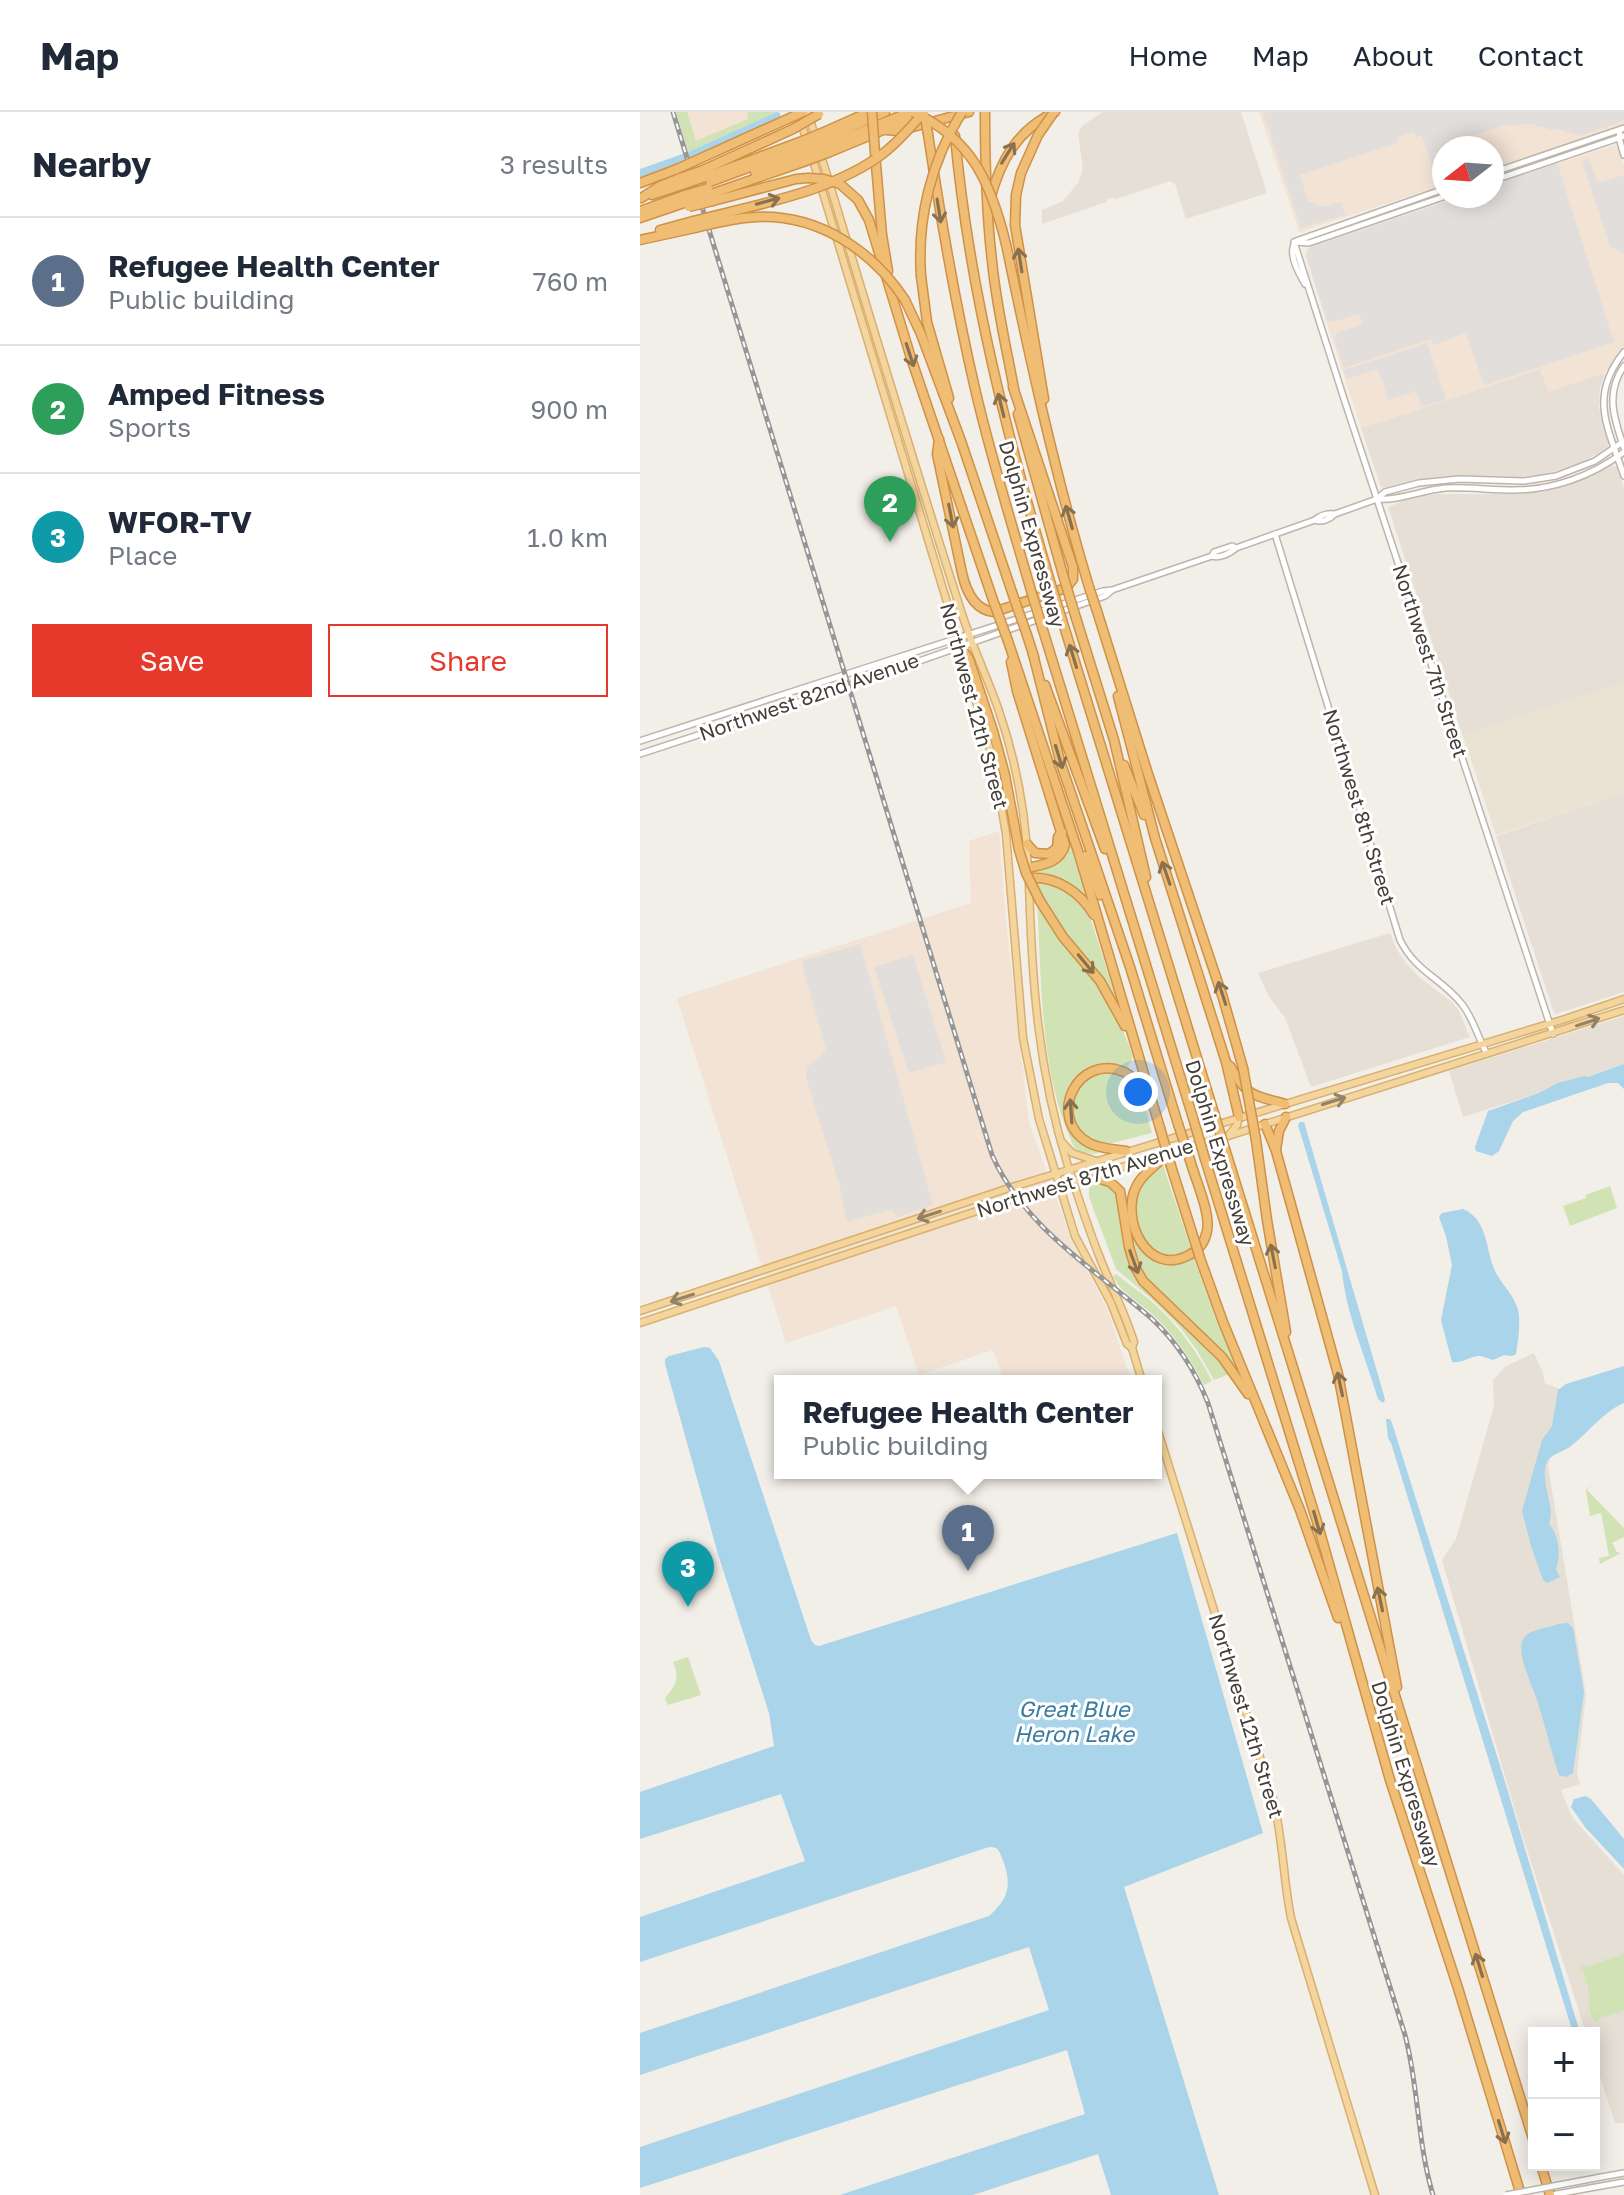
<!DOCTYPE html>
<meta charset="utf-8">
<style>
:root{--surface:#fff;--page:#f6f6f7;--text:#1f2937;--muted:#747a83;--line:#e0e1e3;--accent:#e6382b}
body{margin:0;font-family:"Golos Text",sans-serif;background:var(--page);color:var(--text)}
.controls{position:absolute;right:24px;bottom:24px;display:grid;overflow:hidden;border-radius:0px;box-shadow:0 4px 20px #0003}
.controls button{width:72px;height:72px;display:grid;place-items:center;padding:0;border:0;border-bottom:2px solid var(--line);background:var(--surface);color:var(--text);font:40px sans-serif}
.compass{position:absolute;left:792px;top:24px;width:72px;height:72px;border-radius:50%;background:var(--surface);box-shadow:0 4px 20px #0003;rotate:253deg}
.you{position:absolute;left:498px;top:980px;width:28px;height:28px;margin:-20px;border:6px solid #fff;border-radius:50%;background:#1a73e8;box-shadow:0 0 0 12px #1a73e833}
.badge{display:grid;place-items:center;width:52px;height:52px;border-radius:50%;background:var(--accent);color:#fff;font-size:26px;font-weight:700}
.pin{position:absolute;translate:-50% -66px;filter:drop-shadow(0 2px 4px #0008)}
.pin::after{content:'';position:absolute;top:42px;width:28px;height:24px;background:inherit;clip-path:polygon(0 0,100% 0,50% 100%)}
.popup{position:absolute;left:134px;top:1263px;width:388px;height:104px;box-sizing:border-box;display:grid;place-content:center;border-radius:0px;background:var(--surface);filter:drop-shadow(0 2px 6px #0005);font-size:26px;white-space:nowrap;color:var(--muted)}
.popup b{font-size:30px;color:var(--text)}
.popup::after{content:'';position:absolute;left:50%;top:100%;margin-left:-16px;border:16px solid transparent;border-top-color:var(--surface)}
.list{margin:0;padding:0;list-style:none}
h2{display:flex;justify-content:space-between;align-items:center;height:104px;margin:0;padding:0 32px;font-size:34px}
h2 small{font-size:26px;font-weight:400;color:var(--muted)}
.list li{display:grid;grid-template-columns:52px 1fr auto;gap:24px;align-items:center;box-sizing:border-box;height:128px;padding:0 32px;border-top:2px solid var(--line)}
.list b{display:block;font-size:30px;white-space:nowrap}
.list p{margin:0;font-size:26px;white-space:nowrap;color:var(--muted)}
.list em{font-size:26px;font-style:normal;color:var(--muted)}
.actions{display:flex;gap:16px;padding:24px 32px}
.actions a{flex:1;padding:18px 0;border:2px solid var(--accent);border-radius:0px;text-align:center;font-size:28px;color:var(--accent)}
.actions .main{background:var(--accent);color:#fff}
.map{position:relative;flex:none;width:984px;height:2083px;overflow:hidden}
header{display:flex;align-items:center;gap:48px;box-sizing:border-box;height:112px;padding:0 40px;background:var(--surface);border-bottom:2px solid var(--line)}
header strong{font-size:38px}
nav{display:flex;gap:44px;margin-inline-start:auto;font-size:28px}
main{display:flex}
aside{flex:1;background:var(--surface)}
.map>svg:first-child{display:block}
.residential{fill:#e6dfd6}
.commercial{fill:#f2e3d5}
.education{fill:#eae2d3}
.green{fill:#d1e3b4}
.parking{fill:#e1dedc}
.water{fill:#a9d4e9}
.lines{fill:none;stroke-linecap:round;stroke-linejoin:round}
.minor-casing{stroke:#bdb5ab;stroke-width:8}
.major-casing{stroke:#d8b06f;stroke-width:9}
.highway-casing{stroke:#cf9145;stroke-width:11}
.minor{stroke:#fff;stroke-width:5}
.major{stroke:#f5d59e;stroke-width:6}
.highway{stroke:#f0bd74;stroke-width:8}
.rail-casing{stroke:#969696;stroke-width:5}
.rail{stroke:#fff;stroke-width:2;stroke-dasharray:6;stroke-linecap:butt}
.minor-bridge-casing{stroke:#bdb5ab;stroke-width:8;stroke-linecap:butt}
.highway-bridge-casing{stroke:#cf9145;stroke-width:11;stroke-linecap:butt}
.minor-bridge{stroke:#fff;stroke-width:5}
.highway-bridge{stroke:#f0bd74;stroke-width:8}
.oneway{stroke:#89714f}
.oneway2{stroke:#948265}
.labels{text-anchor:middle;stroke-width:6;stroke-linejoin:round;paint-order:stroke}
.street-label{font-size:20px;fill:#453e37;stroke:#fff}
.water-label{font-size:22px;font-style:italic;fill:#387b9f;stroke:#fff}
</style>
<header>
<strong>Map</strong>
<nav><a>Home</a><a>Map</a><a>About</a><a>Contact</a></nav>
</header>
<main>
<aside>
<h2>Nearby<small>3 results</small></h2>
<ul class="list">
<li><span class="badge" style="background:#5c6f8a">1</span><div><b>Refugee Health Center</b><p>Public building</p></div><em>760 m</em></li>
<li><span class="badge" style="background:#2e9e5b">2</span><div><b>Amped Fitness</b><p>Sports</p></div><em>900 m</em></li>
<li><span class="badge" style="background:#0f9aa8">3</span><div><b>WFOR-TV</b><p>Place</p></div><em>1.0 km</em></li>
</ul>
<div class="actions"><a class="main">Save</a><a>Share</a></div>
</aside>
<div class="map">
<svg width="984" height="2083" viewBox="0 0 984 2083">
<rect width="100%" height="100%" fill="#f2eee8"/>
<g class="residential">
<polygon points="463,0 601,0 627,81 546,107 535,72 530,69 476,87 472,86 468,87 466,90 402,112 402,98 423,89 438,71 443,57 438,21 443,13"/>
<polygon points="900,257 908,279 965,261 960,276 959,296 969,331 967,337 936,353 905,362 880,365 804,364 776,368 746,376 741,375 721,316"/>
<polygon points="971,354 976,354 978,358 984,376 984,571 823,624 748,395 768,387 797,382 875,382 907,379 936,370"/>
<polygon points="984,681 984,880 916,902 913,898 856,724"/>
<polygon points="750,821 757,838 766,851 779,865 812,890 819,899 830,925 671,975 645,906 628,883 618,861"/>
<polygon points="984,904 984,952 947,965 944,964 917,971 899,981 823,1005 809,959"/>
<polygon points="894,1241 903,1261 905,1271 922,1278 908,1354 946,1583 937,1660 940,1672 921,1678 931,1703 938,1712 984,1763 984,2011 975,2011 954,1946 954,1921 946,1921 881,1719 802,1448 816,1427 854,1294 853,1268 865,1255"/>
</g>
<g class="commercial">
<polygon points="36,0 137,0 48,40"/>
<polygon points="619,0 984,0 984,14 852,57 852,36 804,36 804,73 659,120"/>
<polygon points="975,33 978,36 984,55 984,234 965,261 908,280 900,257 721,316 665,143 667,136 821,84 852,84 852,73"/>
<polygon points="359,719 366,812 389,1011 432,1130 467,1196 491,1269 364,1269 353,1238 279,1263 256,1194 146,1231 37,886 331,791 329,729"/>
</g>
<polygon class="education" points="984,571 984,681 856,723 823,624"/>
<g class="green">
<polygon points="36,0 47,0 56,29 108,7 107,0 137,0 48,40"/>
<path d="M430,734H432L450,791L398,763V757C413,753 427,752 430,734Z"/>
<polygon points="398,768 427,778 448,799 479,895 426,823 398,778"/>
<path d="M397,789C433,839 474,885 493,945L486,958L440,963C417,986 422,1031 457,1038V1040L460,1038L461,1040L445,1044L454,1040L444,1042L435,1037C399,962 402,870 397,789Z"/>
<path d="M466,959C505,968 502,987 512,1021L468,1032L457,1031L446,1026L434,1011L431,988L446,965Z"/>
<path d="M523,1053L552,1140C509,1161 482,1110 500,1074C504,1065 515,1058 523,1053Z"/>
<path d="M453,1070C464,1069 469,1073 478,1079L500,1171L570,1235L592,1261L574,1268L557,1238L539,1214L514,1189L476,1157L449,1085V1075L458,1071L466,1072L460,1070L448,1073Z"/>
<polygon points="970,1074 977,1096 930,1114 923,1094 946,1086 946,1083"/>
<polygon points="492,1120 497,1129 533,1151 548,1148 553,1144 576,1208 599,1262 514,1178 497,1154 489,1121"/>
<path d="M476,1162C487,1171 500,1180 511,1189C537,1212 557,1239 572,1269L564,1273C550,1245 533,1221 510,1200C495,1187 482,1182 473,1164Z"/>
<polygon points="953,1370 947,1378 984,1416 984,1425 972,1431 977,1440 981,1441 960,1452 959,1446 969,1444 961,1401 950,1404 946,1378"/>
<path d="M48,1545L61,1583L28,1593L25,1586C36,1574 40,1566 33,1550Z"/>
<polygon points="984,1839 984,1899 979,1900 979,1904 976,1901 959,1906 959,1910 956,1910 952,1906 948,1890 950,1888 947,1871 944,1872 946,1869 943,1858 940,1859 940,1855 944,1852 945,1855 964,1849 965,1845 967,1848 982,1843"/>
</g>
<g class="parking">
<polygon points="623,0 984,0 984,9 939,24 917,17 913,18 891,12 865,13 814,30 816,36 804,36 804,68 798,70 782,24 776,25 774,20 756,26 757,31 660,63 668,89 684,95 701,90 705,103 661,116"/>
<polygon points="949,46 956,67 960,70 984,63 984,140 981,141 980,139 974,136 971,137 942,49"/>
<polygon points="917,51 974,230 844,273 826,221 793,233 791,227 704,256 694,226 697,225 696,221 723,212 719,202 693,210 691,208 687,209 666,143 671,135 823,84 852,84 852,74"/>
<polygon points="787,231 806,287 782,295 776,279 749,288 738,257 707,267 704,258"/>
<polygon points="220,832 293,1093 257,1105 252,1097 207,1110 200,1074 166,966 167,955 180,946 186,937 164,859 163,849"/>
<polygon points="273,843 306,950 269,961 234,855"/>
</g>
<g class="water">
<polygon points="137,0 140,1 141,7 86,33 0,65 0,57 48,40"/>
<polygon points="984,952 984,977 978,971 968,971 883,1000 873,1009 859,1039 852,1044 836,1039 835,1035 848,999 899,981 917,971 944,964 948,965"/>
<path d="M660,1010H664L743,1280L745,1288L743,1291L738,1287C726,1246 706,1202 702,1159L658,1013Z"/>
<path d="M823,1097C849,1108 845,1139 856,1161C863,1174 874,1183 878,1198C881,1212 878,1228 876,1242L872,1244L864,1243L853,1248C849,1247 845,1245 841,1244C831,1243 822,1252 812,1250L801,1208L812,1153L806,1124L799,1105L802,1101Z"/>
<path d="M64,1235L70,1236L79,1249L171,1528L175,1533L179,1534L537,1421L623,1721L484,1775L579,2083H471L458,2042L333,2083H200L445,2002L427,1938L0,2076V2035L409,1898L389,1835L0,1963V1921L349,1804C370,1786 372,1771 362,1746C359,1738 358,1735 349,1735L0,1850V1805L165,1749L141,1682L0,1727V1680L134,1634L129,1601L78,1442L25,1252V1247L29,1244Z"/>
<path d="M984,1254V1291C963,1300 949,1320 931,1334C923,1341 907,1341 905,1357C903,1376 915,1394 909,1412C919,1423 921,1443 916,1457L920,1465L907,1471L903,1468L891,1434L882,1399L902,1328L912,1314L918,1278L926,1272Z"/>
<polygon points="746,1307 750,1307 752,1311 863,1663 940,1921 933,1921 751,1331 748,1326"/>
<path d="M918,1512L928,1511L933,1516L944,1580L933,1661L926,1665L919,1663L917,1657C910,1635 905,1613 898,1591C894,1576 874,1540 884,1526C890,1517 909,1516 918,1512Z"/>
<polygon points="945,1684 951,1687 984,1727 984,1757 945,1715 931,1695 934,1687"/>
</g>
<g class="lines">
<g class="minor-casing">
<g id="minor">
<polyline points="980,18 979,26 984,43"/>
<polyline points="852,61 984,16"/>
<polyline points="852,69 984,24"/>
<polyline points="654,130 705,290 913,922"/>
<polyline points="655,130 669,131 806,84"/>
<path d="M665,172C658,160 647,140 656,129L804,77"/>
<path d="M984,240C948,285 968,315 984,364"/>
<path d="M984,254C965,281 974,307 984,336"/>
<path d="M738,387C757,389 783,378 805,376C828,375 851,378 874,378C913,378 952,364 984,340"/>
<path d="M695,402C690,407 682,411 675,408C680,403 688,401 695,402L737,387L745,380L779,371L819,367L884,369L916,364L955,349L984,329"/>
<path d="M635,422L760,828C776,860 801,866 821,891C833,905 838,926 847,942"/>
<path d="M596,436L592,434L574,440L572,444C579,447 591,441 596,436L675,408"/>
<path d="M0,629C154,578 309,530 463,479L472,478L572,444"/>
<polyline points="0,642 208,574 465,484 471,479"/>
<polyline points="961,2065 984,2061"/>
<polyline points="911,2083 984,2070"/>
</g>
</g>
<g class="major-casing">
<g id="major">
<polyline points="158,0 167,30"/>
<polyline points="168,0 175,25"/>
<path d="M180,40C227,195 273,350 323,505C333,536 347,565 358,596C376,648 386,701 388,757"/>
<polyline points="172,45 313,510 354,651 366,722 383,926 399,1007 435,1124 471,1191 487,1232 492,1236 502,1269"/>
<path d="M389,772C392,871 398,958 428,1054C438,1085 448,1116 460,1146C471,1174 485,1201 494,1230L492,1236"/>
<polyline points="588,1024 597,1013 599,1005"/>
<polyline points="422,1030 432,1041 456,1049"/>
<polyline points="0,1199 369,1076 925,907 984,887"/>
<polyline points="0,1211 376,1086 588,1024 984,898"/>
<path d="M516,1313L633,1687C643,1726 643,1766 651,1806L735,2083"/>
</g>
</g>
<g class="highway-casing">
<g id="highway">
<path d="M345,0C345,50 346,99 352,149C356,192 366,234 374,277"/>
<polyline points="246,18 258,19 329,0"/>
<polyline points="184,20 229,0"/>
<path d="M288,22C301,109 316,196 336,281C352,349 373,416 392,482"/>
<polyline points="398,23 381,61 376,83 375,113 404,287"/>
<path d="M315,24C329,178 368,328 412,476"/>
<polyline points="186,26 245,0"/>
<polyline points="188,33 270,0"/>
<polyline points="190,40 282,2"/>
<polyline points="235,41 242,123 248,159"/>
<polyline points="63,58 153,17"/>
<polyline points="115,60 161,43"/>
<polyline points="65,65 157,31"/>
<polyline points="0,71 37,57"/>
<polyline points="67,71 159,37"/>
<polyline points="200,72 218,88 229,108 271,246 354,491"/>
<polyline points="71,82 163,50"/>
<polyline points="12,83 42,73"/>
<polyline points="1,86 20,74 40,66"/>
<path d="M350,88C360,49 377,18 415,0"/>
<polyline points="73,89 156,67 168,66"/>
<polyline points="0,99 45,83"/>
<polyline points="0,106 47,90"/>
<polyline points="20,118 53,109"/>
<polyline points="0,128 55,116"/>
<path d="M366,132C390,248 415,362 449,475"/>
<polyline points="281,164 287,210 309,286"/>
<polyline points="265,188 281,222 321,329 375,489"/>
<polyline points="378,302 423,463"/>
<path d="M299,327L297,342L322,461C326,479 334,498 354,500L426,476L433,467V455L373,275"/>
<polyline points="457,499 508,662 583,886 603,956"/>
<polyline points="436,506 474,628 506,765"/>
<polyline points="423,511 574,1001"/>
<polyline points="403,518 553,1006"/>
<polyline points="387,523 394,545"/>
<polyline points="368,529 438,739 520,1016"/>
<polyline points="320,534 329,547 353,619 365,663 379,738"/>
<polyline points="393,542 420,649 490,855 538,1012"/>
<path d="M371,550L377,579L425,733C420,751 404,752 388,756"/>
<polyline points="405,573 465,737"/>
<polyline points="478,584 515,726 586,950 599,1005"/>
<polyline points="484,653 504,703"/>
<polyline points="387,732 395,741 409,742 417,736 418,725 422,720"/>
<polyline points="445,744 460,783"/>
<path d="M389,766C417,764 440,780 454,803"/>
<polyline points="400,789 423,825 460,869 485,914"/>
<path d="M590,954C607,985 613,983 645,992"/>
<polyline points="625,1012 636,1039 698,1262 757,1575"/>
<polyline points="616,1028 627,1108 646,1220"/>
<polyline points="585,1037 894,2030"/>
<polyline points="636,1038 639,1019 646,1005"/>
<path d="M486,1039C474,1037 460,1037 449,1031C405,1006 438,940 484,960C493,964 501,973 508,980"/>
<path d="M527,1042C517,1053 504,1060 497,1073C479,1106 507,1166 549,1143C559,1138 565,1130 567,1119C571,1101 555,1067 550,1048"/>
<polyline points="565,1047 678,1413 750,1668 818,1876 881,2083"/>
<polyline points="531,1054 554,1127"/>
<polyline points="451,1064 470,1070 480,1079 489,1135 495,1155 503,1169 582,1245 608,1282"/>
<polyline points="560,1146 583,1210 660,1398 698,1506"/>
<polyline points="901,2053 910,2083"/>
</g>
</g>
<use href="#minor" class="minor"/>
<use href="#major" class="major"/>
<use href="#highway" class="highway"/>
<g class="rail-casing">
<path id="rail" d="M33,0L352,1043C384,1115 453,1156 511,1206C537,1230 555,1258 568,1291L765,1923C779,1976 777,2030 793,2083"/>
</g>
<use href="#rail" class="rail"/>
<g class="minor-bridge-casing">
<polyline id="minor-bridge" points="866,2083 961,2065"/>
</g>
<g class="highway-bridge-casing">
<g id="highway-bridge">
<polyline points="232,0 235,40"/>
<path d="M273,0C333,27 351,72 366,132"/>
<polyline points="285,5 288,22"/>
<polyline points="153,17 179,2"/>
<polyline points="398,23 414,0"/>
<polyline points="157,31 184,20"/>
<polyline points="159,37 186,26"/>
<polyline points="161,43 188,33"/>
<polyline points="163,50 190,40"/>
<polyline points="37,57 163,0"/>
<polyline points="40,66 63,58"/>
<polyline points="168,66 184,67 200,72"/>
<polyline points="42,73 65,65"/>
<polyline points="45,83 68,76"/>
<polyline points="47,90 71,82"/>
<polyline points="49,95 73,89"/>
<path d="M53,109C115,93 194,80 245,40C260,28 272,14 284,0"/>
<path d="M55,116C75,111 95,106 116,105C178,102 232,138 265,188"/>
<path d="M281,164C277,107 291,49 322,0"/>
<polyline points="423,463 436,506"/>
<polyline points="449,475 457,499"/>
<polyline points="412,476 423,511"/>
<polyline points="392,482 403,518"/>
<polyline points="375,489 387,523"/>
<polyline points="354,491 368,529"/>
<polyline points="379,738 386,761 400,789"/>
<polyline points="603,956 616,1028"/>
<polyline points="574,1001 585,1037"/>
<polyline points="553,1006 565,1047"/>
<polyline points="538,1012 550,1048"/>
<polyline points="520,1016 531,1054"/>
<polyline points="554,1127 560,1146"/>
</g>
</g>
<use href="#minor-bridge" class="minor-bridge"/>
<use href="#highway-bridge" class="highway-bridge"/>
</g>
<defs><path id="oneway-shaft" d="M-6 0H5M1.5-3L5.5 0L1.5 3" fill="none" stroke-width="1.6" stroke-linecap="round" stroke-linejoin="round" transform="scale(2)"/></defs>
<g class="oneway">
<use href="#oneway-shaft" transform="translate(368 41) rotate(-58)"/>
<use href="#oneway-shaft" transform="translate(128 89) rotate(-15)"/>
<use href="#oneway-shaft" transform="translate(299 99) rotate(81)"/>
<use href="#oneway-shaft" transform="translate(380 148) rotate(-99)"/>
<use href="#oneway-shaft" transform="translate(270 243) rotate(72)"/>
<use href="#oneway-shaft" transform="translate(361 293) rotate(-104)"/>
<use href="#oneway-shaft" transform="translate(311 404) rotate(79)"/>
<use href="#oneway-shaft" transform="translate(429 405) rotate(-106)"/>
<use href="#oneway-shaft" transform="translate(433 544) rotate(-107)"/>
<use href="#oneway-shaft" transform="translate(419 645) rotate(73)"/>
<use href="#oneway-shaft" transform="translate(526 761) rotate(-109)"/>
<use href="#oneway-shaft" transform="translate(446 852) rotate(50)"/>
<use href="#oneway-shaft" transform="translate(582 881) rotate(-108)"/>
<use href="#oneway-shaft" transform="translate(431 999) rotate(-94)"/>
<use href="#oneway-shaft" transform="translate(633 1144) rotate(-101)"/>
<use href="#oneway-shaft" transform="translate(494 1150) rotate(70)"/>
<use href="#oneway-shaft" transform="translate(700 1272) rotate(-102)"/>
<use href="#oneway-shaft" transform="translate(677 1411) rotate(74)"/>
<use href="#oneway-shaft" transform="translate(740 1487) rotate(-102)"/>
<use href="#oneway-shaft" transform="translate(839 1853) rotate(-107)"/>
<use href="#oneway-shaft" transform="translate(862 2020) rotate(73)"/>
</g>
<g class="oneway2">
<use href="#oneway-shaft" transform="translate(948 910) rotate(-18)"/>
<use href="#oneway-shaft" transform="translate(694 989) rotate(-17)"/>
<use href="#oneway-shaft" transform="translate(289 1103) rotate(162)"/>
<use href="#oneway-shaft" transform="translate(42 1186) rotate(162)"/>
</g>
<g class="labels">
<g class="street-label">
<text transform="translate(392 422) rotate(74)" y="7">Dolphin Expressway</text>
<text transform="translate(790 549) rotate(72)" y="7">Northwest 7th Street</text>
<text transform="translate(169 585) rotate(-19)" y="7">Northwest 82nd Avenue</text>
<text transform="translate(334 594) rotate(75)" y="7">Northwest 12th Street</text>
<text transform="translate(719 695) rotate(73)" y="7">Northwest 8th Street</text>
<text transform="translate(580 1041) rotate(73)" y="7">Dolphin Expressway</text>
<text transform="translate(445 1066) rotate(-17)" y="7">Northwest 87th Avenue</text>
<text transform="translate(606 1604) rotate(73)" y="7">Northwest 12th Street</text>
<text transform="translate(766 1662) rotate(73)" y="7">Dolphin Expressway</text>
</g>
<g class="water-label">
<text x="434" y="1605">Great Blue<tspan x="434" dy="25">Heron Lake</tspan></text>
</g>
</g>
</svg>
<div class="controls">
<button>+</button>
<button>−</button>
</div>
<svg class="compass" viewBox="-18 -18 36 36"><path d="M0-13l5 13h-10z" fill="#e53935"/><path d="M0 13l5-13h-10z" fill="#747a83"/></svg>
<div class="you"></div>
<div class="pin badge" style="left:328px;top:1459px;background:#5c6f8a">1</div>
<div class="popup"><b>Refugee Health Center</b>Public building</div>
<div class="pin badge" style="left:250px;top:430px;background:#2e9e5b">2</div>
<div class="pin badge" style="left:48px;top:1495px;background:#0f9aa8">3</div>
</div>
</main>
